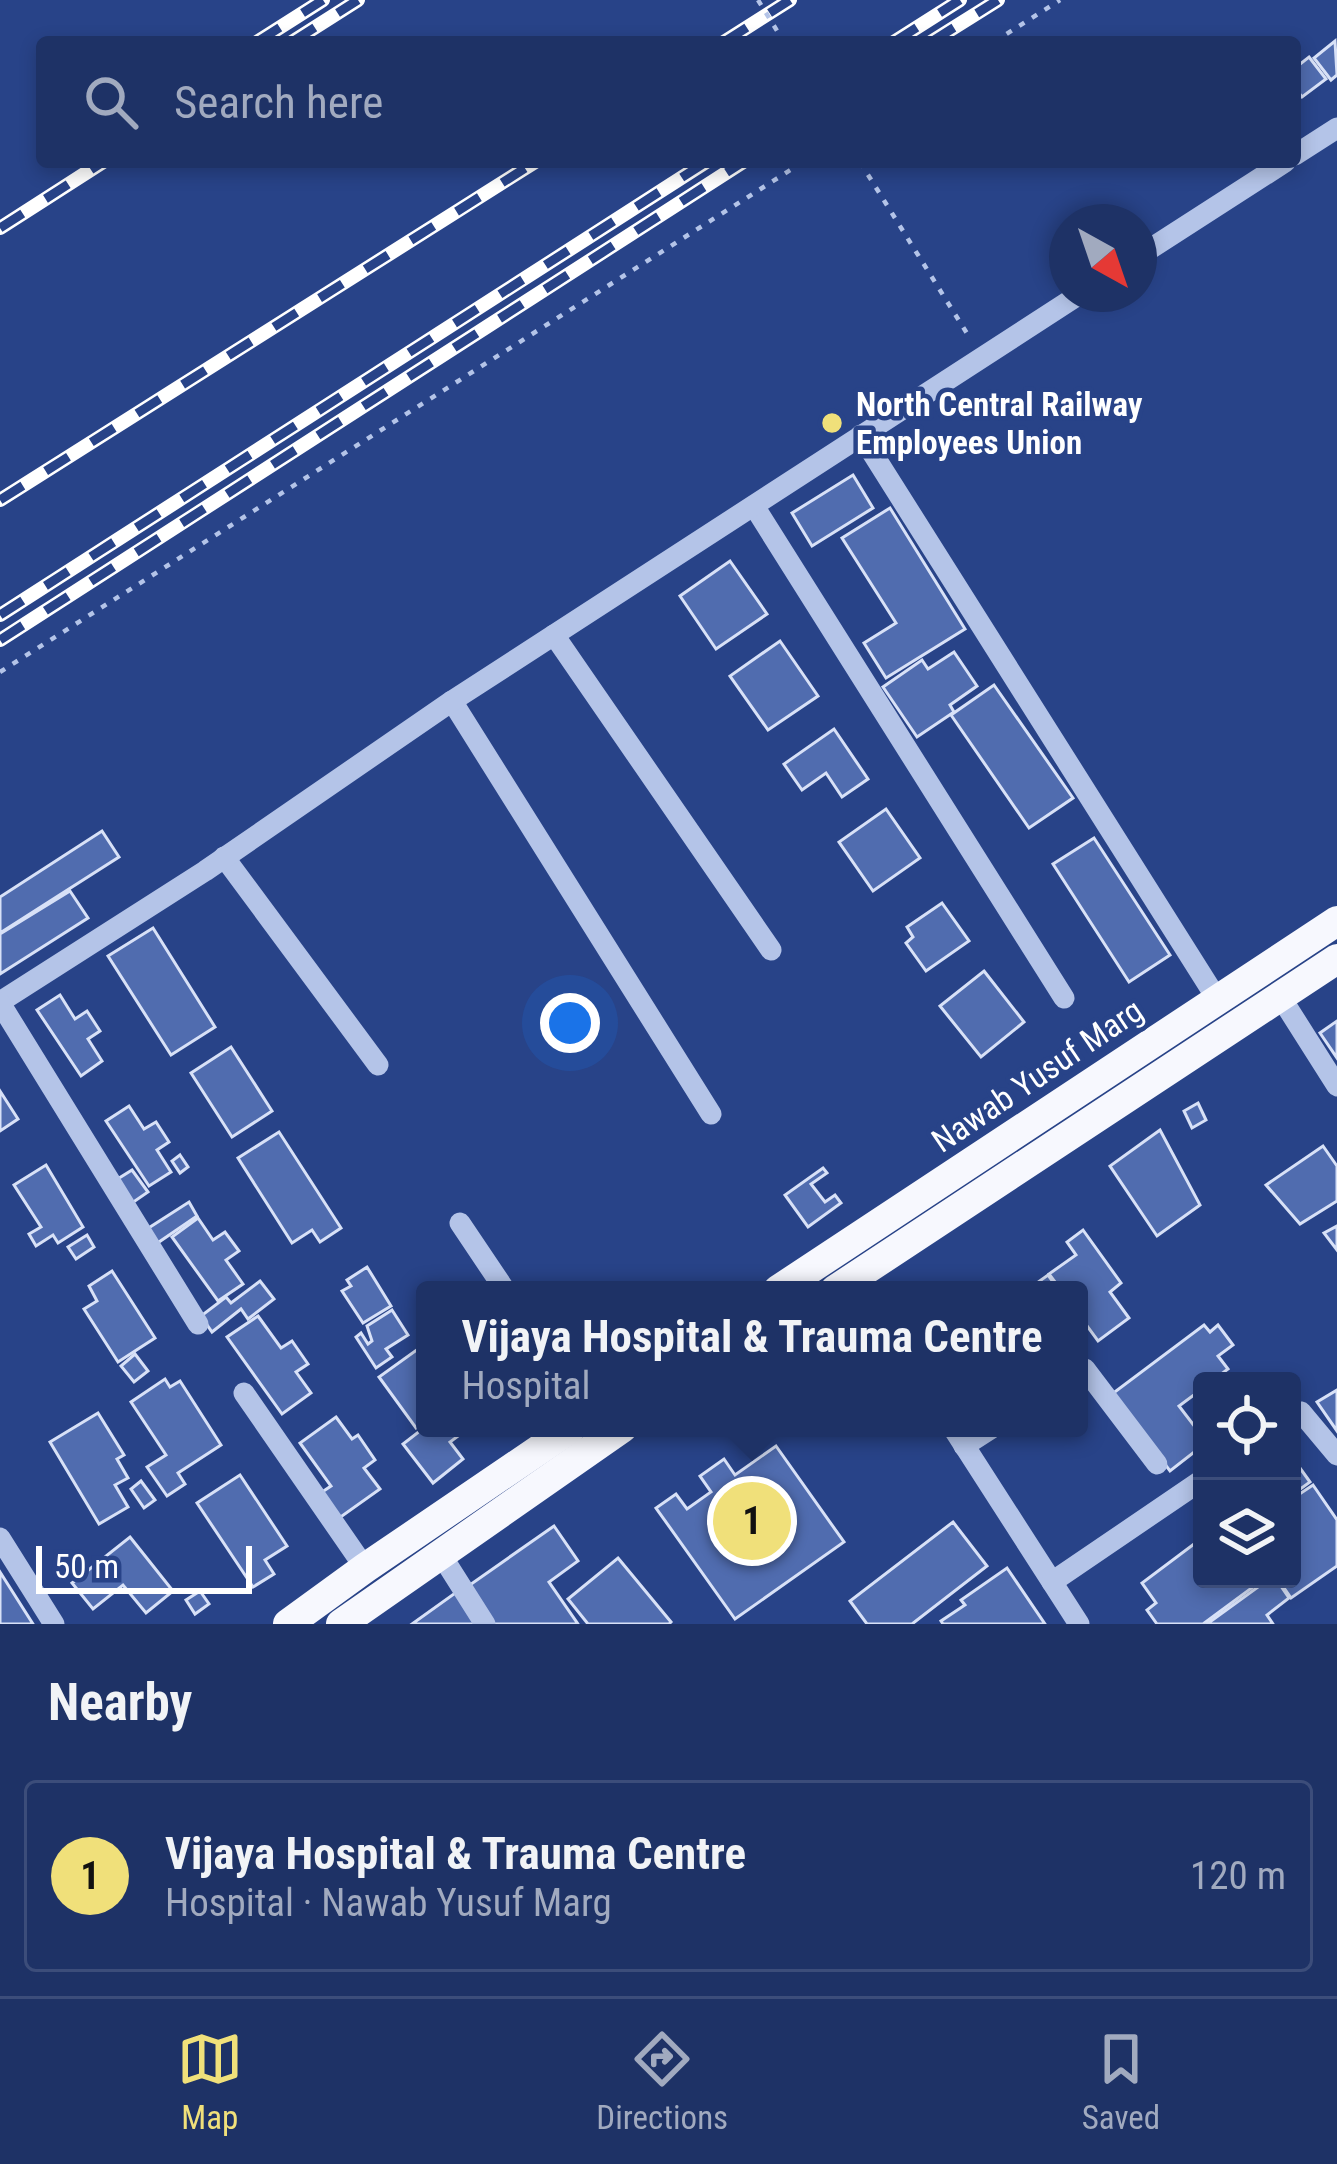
<!DOCTYPE html>
<meta charset="utf-8">
<style>
:root{--surface:#1e3266;--page:#2b3e6f;--text:#f1f3f6;--muted:#a1aabf;--line:#3c4d7a;--accent:#f0e07a}
body{margin:0;font-family:"Roboto Condensed",sans-serif;background:var(--page);color:var(--text)}
.controls{position:absolute;right:36px;bottom:36px;display:grid;overflow:hidden;border-radius:12px;box-shadow:0 6px 18px #0003}
.controls button{width:108px;height:108px;display:grid;place-items:center;padding:0;border:0;border-bottom:3px solid var(--line);background:var(--surface);color:var(--text);font:60px sans-serif}
.compass{position:absolute;left:1049px;top:204px;width:108px;height:108px;border-radius:50%;background:var(--surface);box-shadow:0 6px 18px #0003;rotate:140deg}
.scale{position:absolute;left:36px;bottom:30px;width:216px;box-sizing:border-box;padding-left:12px;border:6px solid #fff;border-top:0;font-size:33px;line-height:42px;white-space:nowrap;color:#fff;-webkit-text-stroke:9px #284388;paint-order:stroke}
.you{position:absolute;left:570px;top:1023px;width:42px;height:42px;margin:-30px;border:9px solid #fff;border-radius:50%;background:#1a73e8;box-shadow:0 0 0 18px #1a73e833}
.badge{display:grid;place-items:center;width:78px;height:78px;border-radius:50%;background:var(--accent);color:#111;font-size:39px;font-weight:700}
.pin{position:absolute;translate:-50% -50%;border:6px solid #fff;box-shadow:0 3px 12px #0006}
.popup{position:absolute;left:416px;top:1281px;width:672px;height:156px;box-sizing:border-box;display:grid;place-content:center;border-radius:12px;background:var(--surface);filter:drop-shadow(0 3px 9px #0005);font-size:39px;white-space:nowrap;color:var(--muted)}
.popup b{font-size:45px;color:var(--text)}
.popup::after{content:'';position:absolute;left:50%;top:100%;margin-left:-24px;border:24px solid transparent;border-top-color:var(--surface)}
.list{margin:0;padding:0;list-style:none}
h2{display:flex;justify-content:space-between;align-items:center;height:156px;margin:0;padding:0 48px;font-size:51px}
h2 small{font-size:39px;font-weight:400;color:var(--muted)}
.list li{display:grid;grid-template-columns:78px 1fr auto;gap:36px;align-items:center;box-sizing:border-box;height:192px;margin:0 24px 24px;padding:0 24px;border:3px solid var(--line);border-radius:12px}
.list b{display:block;font-size:45px;white-space:nowrap}
.list p{margin:0;font-size:39px;white-space:nowrap;color:var(--muted)}
.list em{font-size:39px;font-style:normal;color:var(--muted)}
.icon{flex:none;width:66px;height:66px;fill:none;stroke:currentColor;stroke-width:2;stroke-linecap:round;stroke-linejoin:round}
.map{position:relative;flex:none;width:1337px;height:1624px;overflow:hidden}
.search{position:absolute;background:var(--surface);box-shadow:0 6px 18px #0003;left:36px;right:36px;top:36px;height:132px;display:flex;align-items:center;gap:30px;box-sizing:border-box;padding:0 42px;border-radius:12px;color:var(--muted);font-size:45px}
.sheet{height:372px;background:var(--surface)}
nav{display:flex;justify-content:space-around;align-items:center;box-sizing:border-box;height:168px;border-top:3px solid var(--line);background:var(--surface);font-size:33px;color:var(--muted)}
nav a{display:grid;justify-items:center;gap:6px}
nav .on{color:var(--accent)}
.map>svg:first-child{display:block}
.building{fill:#506caf;stroke:#d8e1f7;stroke-width:3}
.lines{fill:none;stroke-linecap:round;stroke-linejoin:round}
.path{stroke:#b4c4e8;stroke-width:4.5;stroke-dasharray:6 9;stroke-linecap:butt}
.minor{stroke:#b4c4e8;stroke-width:21}
.major{stroke:#f7f8fe;stroke-width:30}
.rail-casing{stroke:#fff;stroke-width:14}
.rail{stroke:#284388;stroke-width:9;stroke-dasharray:27;stroke-linecap:butt}
.path-bridge{stroke:#b4c4e8;stroke-width:4.5;stroke-dasharray:6 9;stroke-linecap:butt}
.poi-dot{fill:#f0e07a;stroke:#284388;stroke-width:4.5}
.labels{text-anchor:middle;stroke-width:9;stroke-linejoin:round;paint-order:stroke}
.poi-label{font-size:33px;font-weight:bold;fill:#fff;stroke:#284388;text-anchor:start}
.street-label{font-size:33px;fill:#fff;stroke:#284388}
</style>
<div class="map">
<svg width="1337" height="1624" viewBox="0 0 1337 1624">
<rect width="100%" height="100%" fill="#284388"/>
<g class="building">
<polygon points="1335,41 1337,75 1331,80 1314,58"/>
<polygon points="1309,57 1326,79 1302,97 1295,88 1295,68"/>
<polygon points="853,475 873,508 812,546 792,513"/>
<polygon points="890,508 965,629 886,678 864,643 896,623 842,538"/>
<polygon points="730,561 767,614 716,649 680,596"/>
<polygon points="780,641 818,696 768,730 730,676"/>
<polygon points="954,652 977,686 950,705 954,712 917,737 883,687 922,660 928,669"/>
<polygon points="994,685 1073,798 1029,828 951,715"/>
<polygon points="834,729 868,779 842,797 826,773 802,790 784,764"/>
<polygon points="886,809 920,858 873,891 839,842"/>
<polygon points="102,831 119,857 0,933 0,897"/>
<polygon points="1094,838 1170,955 1129,982 1053,864"/>
<polygon points="70,891 88,918 0,974 0,934"/>
<polygon points="942,903 969,941 926,971 906,943 913,937 907,927"/>
<polygon points="153,928 215,1027 171,1055 108,956"/>
<polygon points="984,971 1024,1022 981,1057 940,1006"/>
<polygon points="60,995 75,1019 87,1011 100,1031 88,1039 102,1061 81,1076 37,1010"/>
<polygon points="1337,1021 1337,1058 1320,1033"/>
<polygon points="231,1047 272,1111 232,1137 191,1073"/>
<polygon points="0,1091 18,1119 0,1131"/>
<polygon points="1198,1103 1206,1120 1192,1128 1184,1111"/>
<polygon points="129,1106 144,1129 156,1122 169,1142 157,1150 171,1172 149,1186 106,1121"/>
<polygon points="1160,1130 1200,1205 1157,1236 1110,1166"/>
<polygon points="279,1132 341,1228 320,1242 312,1230 292,1243 238,1158"/>
<polygon points="1323,1146 1337,1166 1337,1201 1300,1224 1266,1185"/>
<polygon points="180,1155 188,1167 180,1173 172,1161"/>
<polygon points="46,1165 83,1227 58,1243 53,1235 36,1246 29,1234 41,1227 14,1185"/>
<polygon points="823,1168 827,1173 811,1184 825,1202 835,1195 841,1203 808,1227 785,1195"/>
<polygon points="132,1170 148,1192 132,1203 116,1180"/>
<polygon points="189,1202 197,1216 156,1244 147,1229"/>
<polygon points="198,1218 213,1240 225,1232 239,1251 226,1260 243,1284 218,1301 172,1237"/>
<polygon points="1337,1226 1337,1250 1324,1233"/>
<polygon points="1083,1230 1121,1283 1110,1292 1129,1318 1098,1341 1079,1315 1079,1290 1061,1290 1049,1274 1076,1255 1067,1242"/>
<polygon points="87,1235 94,1247 76,1259 68,1247"/>
<polygon points="367,1267 391,1306 363,1323 342,1291 351,1286 347,1280"/>
<polygon points="112,1271 155,1338 118,1362 84,1309 97,1301 89,1286"/>
<polygon points="1048,1275 1059,1290 1027,1290"/>
<polygon points="260,1281 274,1299 248,1319 241,1309 212,1332 201,1316 226,1297 231,1303"/>
<polygon points="392,1310 408,1335 386,1349 392,1357 376,1368 356,1337 361,1333 368,1344 372,1341 367,1326"/>
<polygon points="258,1316 281,1348 292,1341 308,1364 296,1372 311,1393 282,1414 227,1337"/>
<polygon points="1204,1325 1210,1332 1218,1325 1233,1345 1218,1356 1228,1369 1212,1381 1202,1381 1202,1389 1179,1406 1202,1436 1202,1446 1170,1471 1112,1394"/>
<polygon points="418,1349 425,1358 425,1422 416,1428 379,1377"/>
<polygon points="135,1354 148,1371 134,1382 121,1366"/>
<polygon points="165,1379 170,1387 180,1381 221,1445 178,1473 185,1484 167,1496 147,1467 166,1455 131,1402"/>
<polygon points="1337,1390 1337,1431 1317,1402"/>
<polygon points="98,1413 124,1455 117,1459 128,1478 115,1485 128,1507 99,1524 50,1442"/>
<polygon points="336,1417 352,1439 358,1435 375,1460 364,1468 380,1489 335,1521 316,1496 331,1486 300,1443"/>
<polygon points="425,1427 469,1428 450,1442 463,1459 433,1483 403,1444"/>
<polygon points="776,1446 844,1542 735,1619 656,1508 676,1494 687,1509 711,1492 700,1476 724,1459 735,1475"/>
<polygon points="1292,1457 1310,1482 1292,1495"/>
<polygon points="240,1475 287,1546 265,1560 274,1574 253,1587 197,1503"/>
<polygon points="141,1481 155,1500 144,1508 131,1489"/>
<polygon points="1313,1485 1337,1520 1337,1566 1291,1598 1278,1579 1292,1579 1292,1499"/>
<polygon points="953,1522 987,1566 912,1624 867,1624 850,1601"/>
<polygon points="554,1526 578,1561 549,1582 578,1624 489,1624 464,1589"/>
<polygon points="130,1537 173,1591 146,1613 123,1585 93,1609 72,1583"/>
<polygon points="1202,1538 1202,1579 1247,1579 1253,1587 1203,1624 1157,1624 1147,1610 1156,1603 1142,1583"/>
<polygon points="618,1558 671,1622 669,1624 588,1624 568,1599"/>
<polygon points="1007,1568 1045,1624 943,1624 941,1621 965,1605 961,1600"/>
<polygon points="0,1572 33,1624 0,1624"/>
<polygon points="1269,1579 1276,1579 1289,1598 1267,1615 1273,1624 1207,1624"/>
<polygon points="200,1591 209,1604 195,1614 186,1600"/>
<polygon points="458,1591 481,1624 412,1624"/>
</g>
<g class="lines">
<g class="path">
<polyline points="994,42 1060,0"/>
<polyline points="860,162 968,335"/>
<polyline points="0,672 803,162"/>
</g>
<g class="minor">
<polyline points="1295,155 1337,128"/>
<polyline points="1139,256 1285,162"/>
<polyline points="861,435 1217,999"/>
<polyline points="754,506 1064,998"/>
<polyline points="554,635 771,950"/>
<polyline points="452,701 711,1114"/>
<polyline points="224,857 378,1065"/>
<polyline points="1280,996 1337,1086"/>
<polyline points="0,1002 205,871 452,701 1080,294"/>
<polyline points="0,1003 198,1324"/>
<polyline points="460,1223 505,1290"/>
<polyline points="1079,1372 1085,1369 1157,1464"/>
<polyline points="244,1393 365,1568"/>
<polyline points="1292,1418 1301,1412 1337,1455"/>
<polyline points="953,1428 1079,1624"/>
<polyline points="964,1446 992,1428"/>
<polyline points="0,1538 54,1624"/>
<polyline points="440,1553 485,1624"/>
<polyline points="1052,1582 1202,1480"/>
</g>
<g class="major">
<polyline points="778,1290 1337,921"/>
<polyline points="835,1290 1337,959"/>
<polyline points="288,1624 365,1568 571,1428"/>
<polyline points="341,1624 622,1428"/>
</g>
<g class="rail-casing">
<g id="rail">
<polyline points="257,42 323,0"/>
<polyline points="292,42 358,0"/>
<polyline points="724,42 790,0"/>
<polyline points="894,42 960,0"/>
<polyline points="931,42 998,0"/>
<polyline points="0,228 103,162"/>
<polyline points="0,500 535,162"/>
<polyline points="0,615 706,162"/>
<polyline points="0,640 743,162"/>
</g>
</g>
<use href="#rail" class="rail"/>
<polyline class="path-bridge" points="758,0 784,42"/>
</g>
<circle class="poi-dot" cx="832" cy="423" r="12"/>
<g class="labels">
<g class="poi-label">
<text x="856" y="416">North Central Railway<tspan x="856" dy="38">Employees Union</tspan></text>
</g>
<g class="street-label">
<text transform="translate(1037 1075) rotate(-34)" y="12">Nawab Yusuf Marg</text>
</g>
</g>
</svg>
<div class="controls">
<button><svg class="icon" aria-label="locate" viewBox="0 0 24 24"><circle cx="12" cy="12" r="6"/><path d="M12 2v4M12 18v4M2 12h4M18 12h4"/></svg></button>
<button><svg class="icon" aria-label="layers" viewBox="0 0 24 24"><path d="M12 4l9 5-9 5-9-5zM3 14l9 5 9-5"/></svg></button>
</div>
<svg class="compass" viewBox="-18 -18 36 36"><path d="M0-13l5 13h-10z" fill="#e53935"/><path d="M0 13l5-13h-10z" fill="#a1aabf"/></svg>
<div class="scale">50 m</div>
<div class="you"></div>
<div class="pin badge" style="left:752px;top:1521px">1</div>
<div class="popup"><b>Vijaya Hospital &amp; Trauma Centre</b>Hospital</div>
<div class="search"><svg class="icon" aria-label="search" viewBox="0 0 24 24"><circle cx="10" cy="10" r="6"/><path d="M15 15l6 6"/></svg>Search here</div>
</div>
<section class="sheet">
<h2>Nearby<small></small></h2>
<ul class="list">
<li><span class="badge">1</span><div><b>Vijaya Hospital &amp; Trauma Centre</b><p>Hospital · Nawab Yusuf Marg</p></div><em>120 m</em></li>
</ul>
</section>
<nav>
<a class="on"><svg class="icon" aria-label="map" viewBox="0 0 24 24"><path d="M3 6l6-2 6 2 6-2v14l-6 2-6-2-6 2zM9 4v14M15 6v14"/></svg>Map</a>
<a><svg class="icon" aria-label="directions" viewBox="0 0 24 24"><path d="M12 3l9 9-9 9-9-9zM9 14v-3h6M13 9l2 2-2 2"/></svg>Directions</a>
<a><svg class="icon" aria-label="saved" viewBox="0 0 24 24"><path d="M7 4h10v16l-5-4-5 4z"/></svg>Saved</a>
</nav>
